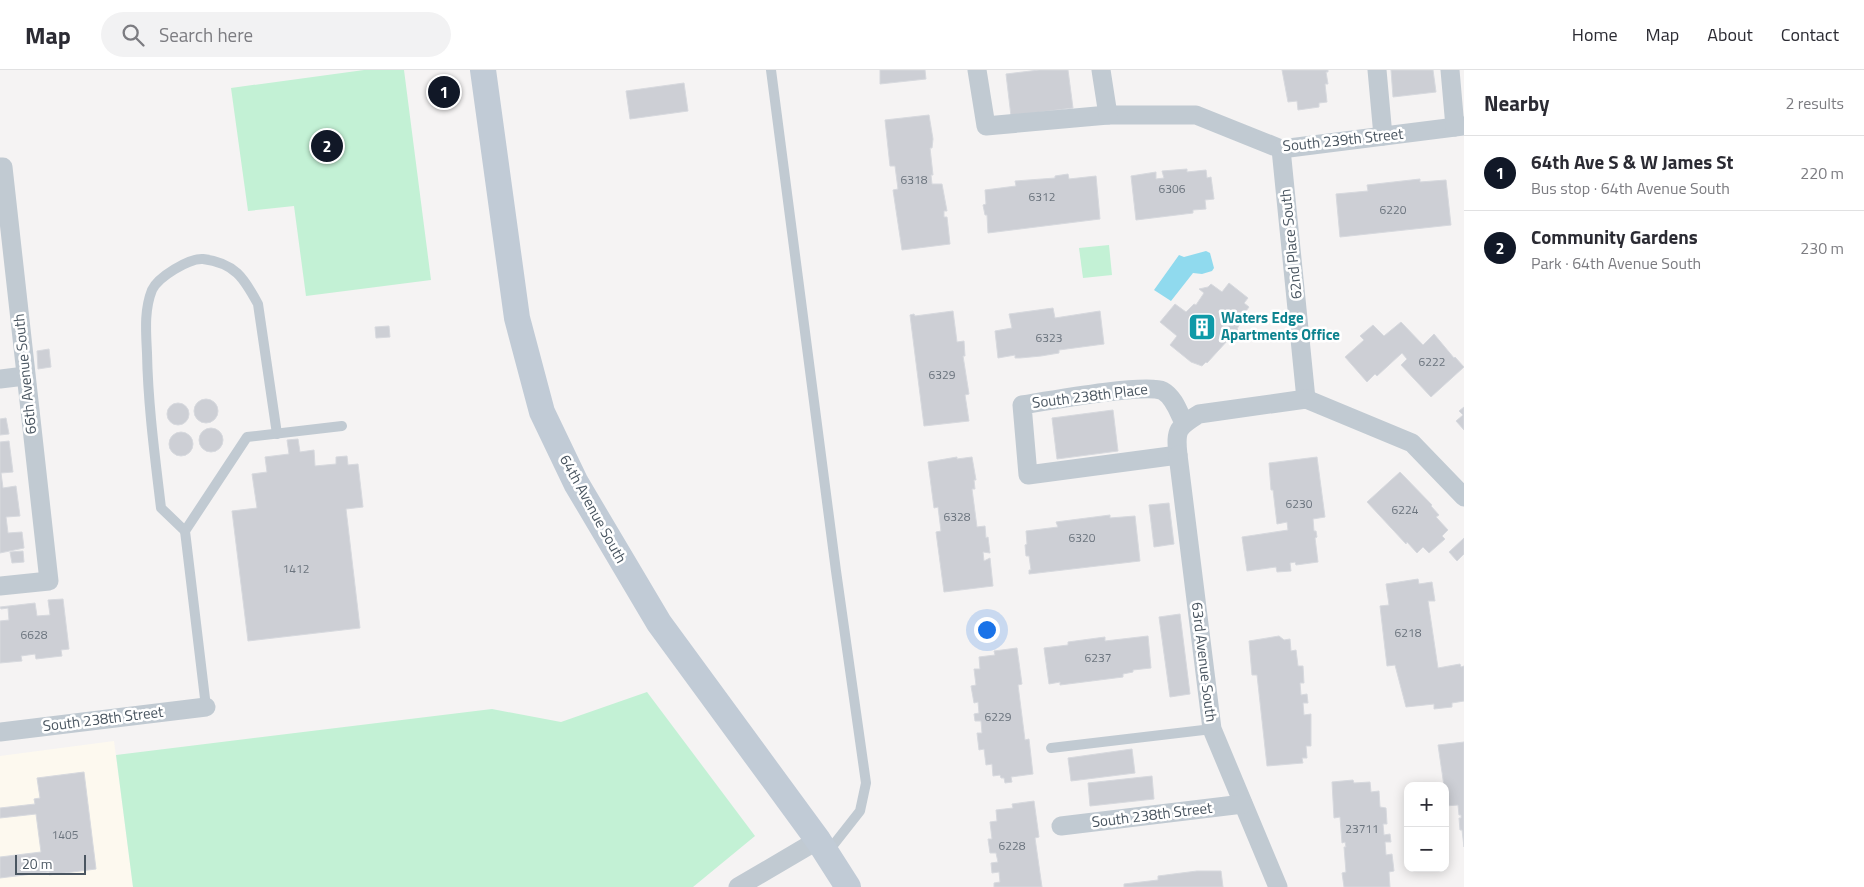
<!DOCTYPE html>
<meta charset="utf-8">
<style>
:root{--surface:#fff;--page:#f2f2f3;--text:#2b2b33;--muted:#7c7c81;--line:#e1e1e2;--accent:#111827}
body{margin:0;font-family:"Titillium Web",sans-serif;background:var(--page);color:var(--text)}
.controls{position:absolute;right:15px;bottom:15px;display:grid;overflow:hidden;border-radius:10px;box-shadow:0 2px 12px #0003}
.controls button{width:45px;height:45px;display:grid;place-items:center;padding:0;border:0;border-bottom:1px solid var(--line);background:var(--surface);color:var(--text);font:25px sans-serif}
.scale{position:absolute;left:15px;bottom:12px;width:71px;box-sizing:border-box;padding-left:5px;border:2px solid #4a5661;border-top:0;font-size:14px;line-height:18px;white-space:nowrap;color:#4a5661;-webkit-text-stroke:4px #fff;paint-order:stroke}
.you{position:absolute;left:986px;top:559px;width:18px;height:18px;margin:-12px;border:4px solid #fff;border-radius:50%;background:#1a73e8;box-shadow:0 0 0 8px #1a73e833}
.badge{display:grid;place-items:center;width:32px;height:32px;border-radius:50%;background:var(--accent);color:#fff;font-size:16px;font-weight:700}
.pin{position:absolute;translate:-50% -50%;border:2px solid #fff;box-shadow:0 1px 5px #0006}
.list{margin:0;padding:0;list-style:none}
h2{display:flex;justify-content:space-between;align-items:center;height:65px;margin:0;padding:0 20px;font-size:21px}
h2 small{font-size:16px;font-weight:400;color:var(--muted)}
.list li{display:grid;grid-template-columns:32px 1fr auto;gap:15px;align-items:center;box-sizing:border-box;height:75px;padding:0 20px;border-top:1px solid var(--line)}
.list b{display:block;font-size:19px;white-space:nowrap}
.list p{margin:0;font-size:16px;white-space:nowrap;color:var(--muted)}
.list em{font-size:16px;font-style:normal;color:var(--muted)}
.icon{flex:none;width:28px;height:28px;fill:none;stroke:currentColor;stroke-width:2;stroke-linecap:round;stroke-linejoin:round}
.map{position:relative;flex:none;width:1464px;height:817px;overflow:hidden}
header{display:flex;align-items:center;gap:30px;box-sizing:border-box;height:70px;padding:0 25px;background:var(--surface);border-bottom:1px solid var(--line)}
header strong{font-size:24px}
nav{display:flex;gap:28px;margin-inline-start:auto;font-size:18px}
.search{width:350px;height:45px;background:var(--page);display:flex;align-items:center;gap:12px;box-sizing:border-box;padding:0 18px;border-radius:28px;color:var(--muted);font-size:19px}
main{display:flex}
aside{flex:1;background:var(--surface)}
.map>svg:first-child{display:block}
.commercial{fill:#fdf9ef}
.green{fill:#c3f1d5}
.water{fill:#90daee}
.building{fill:#cdcfd5;stroke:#d7d9de}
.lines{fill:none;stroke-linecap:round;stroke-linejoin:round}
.lane{stroke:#c1cad2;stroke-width:10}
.street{stroke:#c1cad2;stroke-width:19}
.secondary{stroke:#c1cbd6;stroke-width:26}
.labels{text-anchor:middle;stroke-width:5;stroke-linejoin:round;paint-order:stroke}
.number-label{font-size:12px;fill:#6b747e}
.street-label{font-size:15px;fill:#4a5661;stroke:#fff}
.culture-label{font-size:15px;font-weight:bold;fill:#0d838f;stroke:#fff;text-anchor:start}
</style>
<header>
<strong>Map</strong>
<div class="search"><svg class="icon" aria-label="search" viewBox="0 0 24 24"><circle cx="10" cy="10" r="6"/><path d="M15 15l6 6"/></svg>Search here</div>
<nav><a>Home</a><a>Map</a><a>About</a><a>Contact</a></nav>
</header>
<main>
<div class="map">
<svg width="1464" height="817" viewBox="0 0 1464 817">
<rect width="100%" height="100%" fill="#f5f3f3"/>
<polygon class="commercial" points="114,671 133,817 0,817 0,686"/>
<g class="green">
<polygon points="364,0 404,0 431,210 306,226 294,136 248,141 231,18"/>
<polygon points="1109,175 1112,205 1083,208 1079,178"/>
<polygon points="647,622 755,766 693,817 133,817 116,685 492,639 561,652"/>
</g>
<polygon class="water" points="1206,181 1210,183 1214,198 1212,201 1202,204 1193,203 1171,231 1154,220 1179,185 1184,187"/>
<g class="building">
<polygon points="880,0 925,0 926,9 880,14"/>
<polygon points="1039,0 1068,0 1073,38 1011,46 1006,4"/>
<polygon points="1282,0 1328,0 1328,2 1326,2 1328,14 1325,14 1327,32 1319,33 1319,37 1298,40 1297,31 1288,32"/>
<polygon points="1391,0 1433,0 1436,22 1393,27"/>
<polygon points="684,13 688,41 630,49 626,21"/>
<polygon points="929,45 933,69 932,78 930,78 933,105 931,105 932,114 942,114 947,141 944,141 944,147 947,147 950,174 902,180 893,120 898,119 895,96 890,96 885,50"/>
<polygon points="1187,99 1187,102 1206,100 1207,108 1211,107 1214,129 1205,130 1206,139 1193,140 1193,143 1136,150 1131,106 1156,102 1156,109 1164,108 1162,101"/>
<polygon points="1068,104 1069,109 1096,106 1100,149 988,163 987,145 985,145 983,135 986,134 985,120 1016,116 1015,111 1055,108 1055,106"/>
<polygon points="1420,109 1420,112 1446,110 1451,155 1340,167 1336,124 1368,121 1367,115"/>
<polygon points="1229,213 1248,228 1244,233 1249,237 1246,241 1251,245 1244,255 1241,252 1237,259 1239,261 1230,272 1228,270 1207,293 1206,292 1202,296 1191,292 1170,275 1177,266 1160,252 1175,234 1186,242 1194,234 1196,235 1204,223 1199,219 1208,217 1211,214 1222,222"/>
<polygon points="1053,238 1055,248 1100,241 1104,274 1059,280 1059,283 1041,286 1020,288 1015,288 1015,285 998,288 995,261 1012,258 1009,244"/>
<polygon points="953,241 957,272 964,271 965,286 963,286 969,324 965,325 969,351 924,356 910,245 914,244 915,246"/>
<polygon points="1401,252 1423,275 1434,264 1454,288 1455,287 1464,297 1431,327 1401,295 1407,289 1402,283 1377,306 1375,304 1367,312 1345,287 1364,270 1360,266 1373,255 1384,266"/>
<polygon points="389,256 390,267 376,268 375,257"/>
<polygon points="49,279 51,297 38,299 37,281"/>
<circle cx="206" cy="341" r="12"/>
<circle cx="178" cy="344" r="11"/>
<polygon points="1464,337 1464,360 1456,351 1463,345 1459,341"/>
<polygon points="1113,340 1118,381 1057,389 1052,348"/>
<polygon points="6,348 9,364 0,365 0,349"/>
<circle cx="211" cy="370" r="12"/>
<circle cx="181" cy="374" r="12"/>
<polygon points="298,369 300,382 314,380 315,396 336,394 336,387 347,386 348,395 358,394 363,437 346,439 360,558 248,571 232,441 257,438 252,404 267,402 265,387 289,384 287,370"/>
<polygon points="9,371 13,402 1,403 3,418 16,416 20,446 6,447 8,463 22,462 24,478 0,483 0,372"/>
<polygon points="957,387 957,389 972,387 976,410 974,410 975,419 972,419 977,457 985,456 986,468 988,467 990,483 983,482 984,491 990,488 993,516 944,522 936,462 941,461 938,437 934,438 928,392"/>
<polygon points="1317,387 1325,447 1313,449 1314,461 1316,461 1317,467 1315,468 1318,492 1296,495 1295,492 1290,493 1291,501 1277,502 1276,497 1247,501 1242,467 1288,460 1287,452 1277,454 1273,420 1271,420 1269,393"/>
<polygon points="1400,402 1432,435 1431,436 1439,445 1436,447 1448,460 1442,466 1445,469 1429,483 1423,477 1417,483 1407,472 1406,474 1367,432"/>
<polygon points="1169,433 1174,474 1154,477 1149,435"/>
<polygon points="1110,445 1110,448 1135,446 1140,491 1029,504 1029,500 1031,500 1029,486 1026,486 1025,475 1027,474 1026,461 1058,457 1056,452"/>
<polygon points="1464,468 1464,484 1457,491 1449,482"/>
<polygon points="23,481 24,492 12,493 10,482"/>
<polygon points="1418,509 1419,514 1432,512 1435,531 1428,531 1438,598 1460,594 1461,597 1464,596 1464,631 1452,633 1452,637 1434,639 1434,634 1406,637 1395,595 1387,596 1380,536 1389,535 1386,514"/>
<polygon points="63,529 69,579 61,580 62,586 36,589 35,584 21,586 22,591 0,593 0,551 9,550 8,538 1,539 0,537 35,533 37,546 50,545 48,530"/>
<polygon points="1180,544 1190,624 1170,627 1159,547"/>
<polygon points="1148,566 1151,598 1133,600 1133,602 1123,604 1123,607 1060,615 1060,612 1049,614 1044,578 1068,575 1068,572 1105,567 1105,571"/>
<polygon points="1279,566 1284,570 1290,569 1291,581 1296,580 1298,596 1303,596 1304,613 1300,613 1301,625 1307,624 1308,633 1303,633 1304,645 1311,644 1311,676 1306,676 1307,688 1302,688 1303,693 1267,696 1257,605 1252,605 1249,571"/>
<polygon points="1017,578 1022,614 1018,615 1025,670 1029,669 1033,704 1011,707 1012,712 1005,713 1004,708 1001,708 1000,705 993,706 992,694 986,695 984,679 979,680 977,663 982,663 981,651 975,651 974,644 979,643 978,632 974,633 971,616 976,615 974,599 980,599 979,587 995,585 994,581"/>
<polygon points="1464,672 1464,777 1462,760 1460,760 1459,748 1461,748 1461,745 1459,745 1458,735 1445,736 1445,716 1444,716 1438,675"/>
<polygon points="1132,679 1135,703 1071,711 1068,688"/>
<polygon points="84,702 96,799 49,805 49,802 0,808 0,787 41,782 36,744 0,748 0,738 35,734 34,729 40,728 37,708"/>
<polygon points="1152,706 1154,729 1090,736 1088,713"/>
<polygon points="1353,710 1354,713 1370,712 1371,722 1379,721 1380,737 1386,738 1387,754 1383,754 1384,765 1390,764 1391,772 1385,772 1386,785 1392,784 1394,801 1389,802 1390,817 1344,817 1342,803 1346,802 1344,777 1346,777 1345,772 1342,773 1340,747 1334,748 1332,712"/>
<polygon points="1034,731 1039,767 1035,768 1042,817 994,817 994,813 1000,812 999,802 992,803 991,793 998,792 996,783 990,783 988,769 992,769 990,752 997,751 996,740 1013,738 1012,734"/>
<polygon points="1197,801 1221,801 1223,817 1124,817 1124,814 1158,810 1158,806"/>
</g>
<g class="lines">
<g class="lane">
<polyline points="771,0 836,501 866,713 860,741 827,783"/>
<path d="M185,461L161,438C155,387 148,335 147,283C146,262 144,240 152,220C158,207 189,188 203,189C235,193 244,208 258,234L277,364"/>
<polyline points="206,637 185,461 247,367 342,356"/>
<polyline points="1051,678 1212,659"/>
</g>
<g class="street">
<polyline points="977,0 986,56 1108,45 1196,45 1281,79 1464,56"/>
<polyline points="1101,0 1108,45"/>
<polyline points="1377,0 1383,66"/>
<polyline points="1450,0 1455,57"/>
<polyline points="1281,79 1306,329"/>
<polyline points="0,97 3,97 49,511 0,516"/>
<polyline points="0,309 25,306"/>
<path d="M1184,353C1179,343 1174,327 1163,321C1146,313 1047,331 1022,335L1028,405L1178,385C1175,359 1178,357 1199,344L1306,329L1412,373L1464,427"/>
<polyline points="1178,385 1212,659 1278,817"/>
<polyline points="0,662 206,637"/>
<polyline points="1061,756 1243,734"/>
<polyline points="738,817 818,770"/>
</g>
<polyline class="secondary" points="483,0 517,248 542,342 576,413 659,553 818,770 848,817"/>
</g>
<defs>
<g id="building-square" transform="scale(1.4375)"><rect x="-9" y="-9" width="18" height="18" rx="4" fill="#0f9aa8" stroke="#fff"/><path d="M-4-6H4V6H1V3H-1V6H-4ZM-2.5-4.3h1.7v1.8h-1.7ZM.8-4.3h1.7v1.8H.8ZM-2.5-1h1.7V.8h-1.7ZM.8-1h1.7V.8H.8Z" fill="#fff"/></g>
</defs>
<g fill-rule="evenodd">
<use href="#building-square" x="1202" y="257"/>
</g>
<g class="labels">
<g class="number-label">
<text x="914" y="114">6318</text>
<text x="1172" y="123">6306</text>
<text x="1042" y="131">6312</text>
<text x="1393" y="144">6220</text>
<text x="1049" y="272">6323</text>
<text x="1432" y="296">6222</text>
<text x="942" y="309">6329</text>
<text x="1299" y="438">6230</text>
<text x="1405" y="444">6224</text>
<text x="957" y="451">6328</text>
<text x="1082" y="472">6320</text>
<text x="296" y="503">1412</text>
<text x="1408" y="567">6218</text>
<text x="34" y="569">6628</text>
<text x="1098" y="592">6237</text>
<text x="998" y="651">6229</text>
<text x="1362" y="763">23711</text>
<text x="65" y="769">1405</text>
<text x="1012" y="780">6228</text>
</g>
<g class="street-label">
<text transform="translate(1343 70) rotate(-6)" y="5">South 239th Street</text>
<text transform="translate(1291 174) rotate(-96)" y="5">62nd Place South</text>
<text transform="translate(25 304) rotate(-96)" y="5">66th Avenue South</text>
<text transform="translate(1090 326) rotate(-7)" y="5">South 238th Place</text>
<text transform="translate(593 439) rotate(61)" y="5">64th Avenue South</text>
<text transform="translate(1204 592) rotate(83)" y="5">63rd Avenue South</text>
<text transform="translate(103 649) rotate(-7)" y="5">South 238th Street</text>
<text transform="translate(1152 745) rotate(-7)" y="5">South 238th Street</text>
</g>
<g class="culture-label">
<text x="1221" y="253">Waters Edge<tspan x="1221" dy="17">Apartments Office</tspan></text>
</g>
</g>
</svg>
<div class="controls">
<button>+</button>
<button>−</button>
</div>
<div class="scale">20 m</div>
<div class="you"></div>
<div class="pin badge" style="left:444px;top:22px">1</div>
<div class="pin badge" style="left:327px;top:76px">2</div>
</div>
<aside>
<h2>Nearby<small>2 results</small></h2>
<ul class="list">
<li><span class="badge">1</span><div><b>64th Ave S &amp; W James St</b><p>Bus stop · 64th Avenue South</p></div><em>220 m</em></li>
<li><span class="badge">2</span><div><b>Community Gardens</b><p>Park · 64th Avenue South</p></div><em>230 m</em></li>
</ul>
</aside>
</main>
